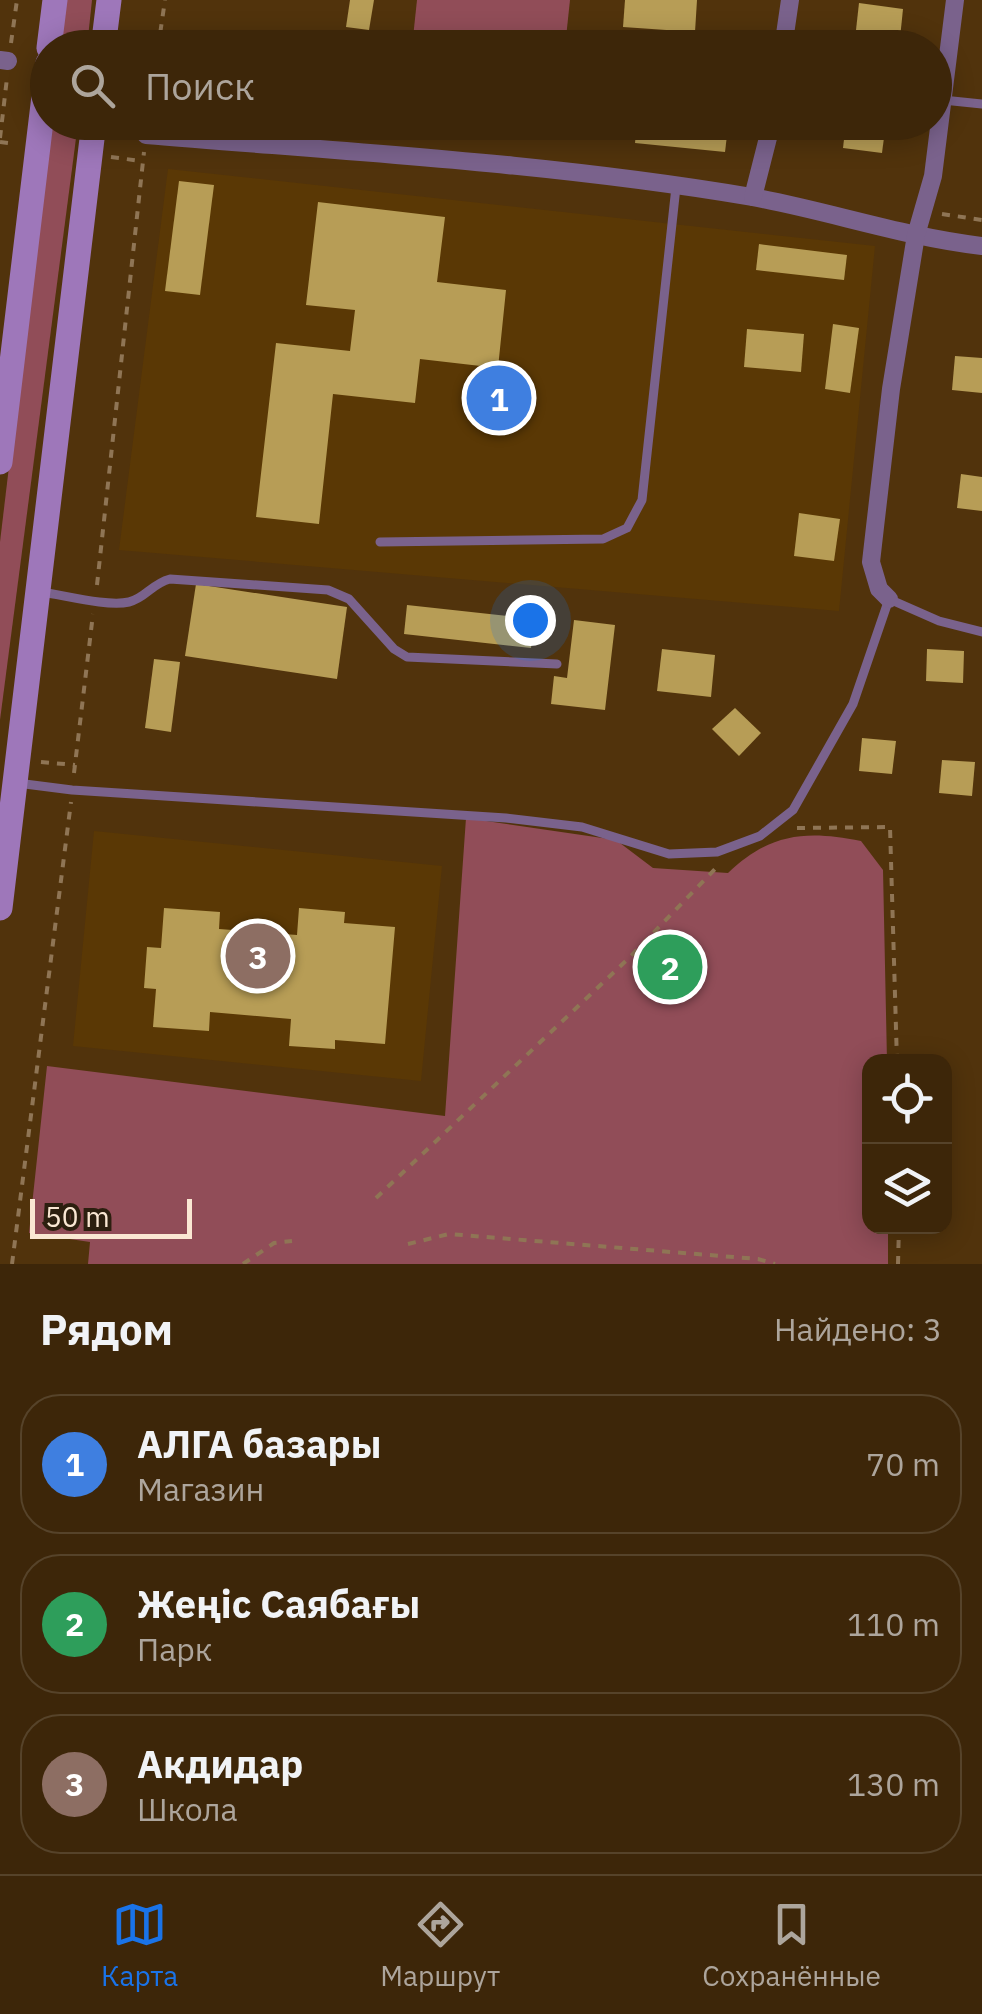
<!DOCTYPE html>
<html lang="ru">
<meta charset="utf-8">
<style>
:root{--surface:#3d2609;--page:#483217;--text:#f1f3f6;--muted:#ada59c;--line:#56432a;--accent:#1a73e8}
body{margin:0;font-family:"IBM Plex Sans",sans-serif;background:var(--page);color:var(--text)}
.controls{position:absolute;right:30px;bottom:30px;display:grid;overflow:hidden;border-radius:20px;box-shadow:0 5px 25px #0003}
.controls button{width:90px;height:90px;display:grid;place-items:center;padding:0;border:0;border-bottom:2px solid var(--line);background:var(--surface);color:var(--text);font:50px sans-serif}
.scale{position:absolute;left:30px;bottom:25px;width:162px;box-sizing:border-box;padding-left:10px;border:5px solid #fae7d3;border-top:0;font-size:28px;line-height:35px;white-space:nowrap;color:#fae7d3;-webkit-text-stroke:8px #2c1f0f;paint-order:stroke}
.you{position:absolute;left:530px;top:620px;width:35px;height:35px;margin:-25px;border:8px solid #fff;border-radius:50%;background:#1a73e8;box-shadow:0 0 0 15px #1a73e833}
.badge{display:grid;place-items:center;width:65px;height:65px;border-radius:50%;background:var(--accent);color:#fff;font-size:32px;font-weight:700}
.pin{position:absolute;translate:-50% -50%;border:5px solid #fff;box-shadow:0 2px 10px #0006}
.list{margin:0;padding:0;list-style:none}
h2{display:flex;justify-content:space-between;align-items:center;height:130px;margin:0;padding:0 40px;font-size:42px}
h2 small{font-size:32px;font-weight:400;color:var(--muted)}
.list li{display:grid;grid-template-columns:65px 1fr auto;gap:30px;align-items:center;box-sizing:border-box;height:140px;margin:0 20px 20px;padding:0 20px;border:2px solid var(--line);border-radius:40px}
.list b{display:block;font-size:38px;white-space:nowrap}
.list p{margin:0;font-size:32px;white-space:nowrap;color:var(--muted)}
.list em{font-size:32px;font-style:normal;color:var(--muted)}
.icon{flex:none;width:55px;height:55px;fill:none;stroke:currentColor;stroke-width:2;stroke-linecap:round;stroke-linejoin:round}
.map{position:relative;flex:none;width:982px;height:1264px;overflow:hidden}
.search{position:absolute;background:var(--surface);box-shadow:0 5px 25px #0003;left:30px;right:30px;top:30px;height:110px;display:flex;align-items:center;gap:25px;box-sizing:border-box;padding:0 35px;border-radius:55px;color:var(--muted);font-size:38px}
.sheet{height:610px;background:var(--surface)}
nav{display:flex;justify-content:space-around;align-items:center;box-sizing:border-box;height:140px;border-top:2px solid var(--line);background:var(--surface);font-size:28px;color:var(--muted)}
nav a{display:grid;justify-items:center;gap:5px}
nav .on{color:var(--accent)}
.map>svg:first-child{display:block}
.built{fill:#5a3805}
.green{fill:#914d58}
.building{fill:#b79d56}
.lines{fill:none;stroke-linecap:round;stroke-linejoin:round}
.path{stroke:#8f7555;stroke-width:4;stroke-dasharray:8 8;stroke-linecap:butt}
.lane{stroke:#7a628c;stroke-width:9}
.street{stroke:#7a628c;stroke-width:18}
.secondary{stroke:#9e77ba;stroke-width:25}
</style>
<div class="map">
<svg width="982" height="1264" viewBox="0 0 982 1264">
<rect width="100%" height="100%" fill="#51330c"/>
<g class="built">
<polygon points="168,169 875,246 839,611 119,550"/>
<polygon points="94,831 442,866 421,1081 73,1046"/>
</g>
<g class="green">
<polygon points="65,0 92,0 87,47 59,48"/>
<polygon points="417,0 570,0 565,47 412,47"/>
<polygon points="50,123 78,123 0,720 0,542"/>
<path d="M466,818L616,840L653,868L728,873C770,833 806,830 861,841L883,870L887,1061L870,1062V1226L888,1227V1264H88L90,1242L29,1233L47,1066L445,1116Z"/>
</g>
<g class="building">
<polygon points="350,0 374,0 369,30 346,27"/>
<polygon points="625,0 697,0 695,32 623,27"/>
<polygon points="859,3 903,9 899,48 854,48"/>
<polygon points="518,122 593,122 591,137 518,127"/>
<polygon points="637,122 728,127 725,152 635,143"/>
<polygon points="846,122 886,122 882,153 843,148"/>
<polygon points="179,181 214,185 200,295 165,291"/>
<polygon points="318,202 445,217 437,282 506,290 498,368 420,359 415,403 333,394 319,524 256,517 276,343 350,351 355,310 306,305"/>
<polygon points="759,244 847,255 844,280 756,270"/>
<polygon points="833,324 859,328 850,393 825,389"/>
<polygon points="747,329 804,334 801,372 744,367"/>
<polygon points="955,356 982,358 982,393 952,390"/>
<polygon points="961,474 982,477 982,511 957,508"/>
<polygon points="799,513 840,519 834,561 794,556"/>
<polygon points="196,584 347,607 337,679 185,656"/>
<polygon points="407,605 534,619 531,648 404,634"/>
<polygon points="574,620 615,625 605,710 551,704 554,676 567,678"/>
<polygon points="662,649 715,655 711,697 657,691"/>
<polygon points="927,649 964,651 963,683 926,681"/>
<polygon points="154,659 180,662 171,732 145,728"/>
<polygon points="735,708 761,733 739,756 712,729"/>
<polygon points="862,738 896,741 892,774 859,771"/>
<polygon points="942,760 975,762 972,796 939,793"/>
<polygon points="164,908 220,912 219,929 297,935 299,908 345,912 344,923 395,927 385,1044 335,1040 335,1049 289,1046 291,1019 210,1012 209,1031 153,1027 156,989 144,988 147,947 161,948"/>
</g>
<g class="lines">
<g class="path">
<polyline points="11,43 17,0"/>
<polyline points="158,48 165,0"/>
<polyline points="0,138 7,78"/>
<polyline points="0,142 15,144"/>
<polyline points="111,157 141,161"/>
<polyline points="942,214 982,220"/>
<polyline points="97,585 144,152"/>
<polyline points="41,762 75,765"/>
<polyline points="74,773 93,614"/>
<polyline points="797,828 890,827 897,1062"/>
<polyline points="376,1198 630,957 717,867"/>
<polyline points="408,1244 449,1234 758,1259 775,1264"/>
<polyline points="12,1264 71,802"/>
<polyline points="243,1264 274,1243 292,1241"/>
<polyline points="898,1264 899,1226"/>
</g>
<g class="lane">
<polyline points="943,100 982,104"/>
<polyline points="380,542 603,539 627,528 642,500 676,187"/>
<path d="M41,592C64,595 107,607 129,602C146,598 151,584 170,579L328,590L349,599L394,649L407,657L557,664"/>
<polyline points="17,783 72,790 506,818 582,827 669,854 717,852 760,836 793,810 853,704 889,599 939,621 982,632"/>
</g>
<g class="street">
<polyline points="783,48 790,0"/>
<polyline points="0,60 8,61"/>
<path d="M146,135C348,152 552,163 752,197C829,211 904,237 982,246"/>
<polyline points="753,197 772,122"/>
<polyline points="889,599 879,589 871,562 875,527 891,389 916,235 933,176 955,0"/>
</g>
<g class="secondary">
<polyline points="49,48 55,0"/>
<polyline points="103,48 109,0"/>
<polyline points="0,462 48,63"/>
<polyline points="0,908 94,122"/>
</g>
</g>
</svg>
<div class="controls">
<button><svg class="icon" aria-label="locate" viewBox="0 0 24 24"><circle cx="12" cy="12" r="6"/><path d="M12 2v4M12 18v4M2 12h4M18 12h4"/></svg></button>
<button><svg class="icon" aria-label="layers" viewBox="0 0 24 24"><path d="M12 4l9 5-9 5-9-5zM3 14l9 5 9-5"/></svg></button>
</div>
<div class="scale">50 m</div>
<div class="you"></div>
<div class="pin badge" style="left:499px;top:398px;background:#3f7fe0">1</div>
<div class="pin badge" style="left:670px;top:967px;background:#2e9e5b">2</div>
<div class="pin badge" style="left:258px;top:956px;background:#8d6e63">3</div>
<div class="search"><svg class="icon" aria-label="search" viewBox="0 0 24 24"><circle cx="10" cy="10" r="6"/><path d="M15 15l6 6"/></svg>Поиск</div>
</div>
<section class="sheet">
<h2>Рядом<small>Найдено: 3</small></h2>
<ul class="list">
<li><span class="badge" style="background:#3f7fe0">1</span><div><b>АЛГА базары</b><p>Магазин</p></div><em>70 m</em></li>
<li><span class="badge" style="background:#2e9e5b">2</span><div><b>Жеңіс Саябағы</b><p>Парк</p></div><em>110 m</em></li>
<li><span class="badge" style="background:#8d6e63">3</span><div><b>Акдидар</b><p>Школа</p></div><em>130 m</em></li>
</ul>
</section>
<nav>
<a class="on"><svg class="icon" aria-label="map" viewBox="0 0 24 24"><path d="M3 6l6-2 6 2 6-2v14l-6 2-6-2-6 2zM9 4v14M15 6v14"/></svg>Карта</a>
<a><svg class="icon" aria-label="directions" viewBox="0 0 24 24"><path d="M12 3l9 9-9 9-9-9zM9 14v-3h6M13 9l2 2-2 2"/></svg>Маршрут</a>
<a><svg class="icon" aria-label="saved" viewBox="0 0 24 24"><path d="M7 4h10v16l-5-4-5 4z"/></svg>Сохранённые</a>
</nav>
